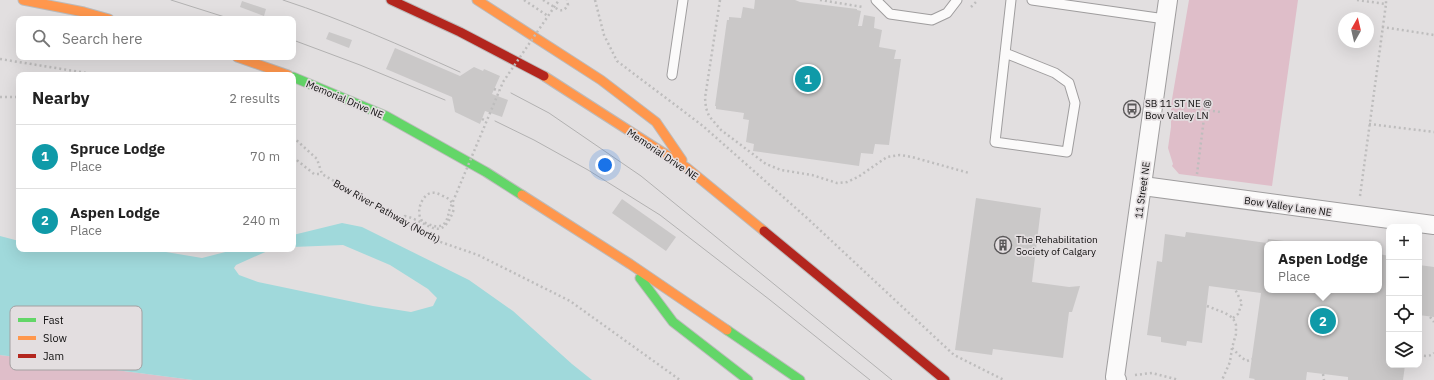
<!DOCTYPE html>
<meta charset="utf-8">
<style>
:root{--surface:#fff;--page:#f6f6f6;--text:#222;--muted:#767676;--line:#e0e0e0;--accent:#111827}
body{margin:0;font-family:"IBM Plex Sans",sans-serif;background:var(--page);color:var(--text)}
.controls{position:absolute;right:12px;bottom:12px;display:grid;overflow:hidden;border-radius:8px;box-shadow:0 4px 16px #0002}
.controls button{width:36px;height:36px;display:grid;place-items:center;padding:0;border:0;border-bottom:1px solid var(--line);background:var(--surface);color:var(--text);font:20px sans-serif}
.compass{position:absolute;left:1338px;top:12px;width:36px;height:36px;border-radius:50%;background:var(--surface);box-shadow:0 4px 16px #0002;rotate:8deg}
.you{position:absolute;left:605px;top:165px;width:14px;height:14px;margin:-10px;border:3px solid #fff;border-radius:50%;background:#1a73e8;box-shadow:0 0 0 6px #1a73e833}
.badge{display:grid;place-items:center;width:26px;height:26px;border-radius:50%;background:var(--accent);color:#fff;font-size:13px;font-weight:700}
.pin{position:absolute;translate:-50% -50%;border:2px solid #fff;box-shadow:0 1px 4px #0006}
.popup{position:absolute;left:1264px;top:241px;width:118px;height:52px;box-sizing:border-box;display:grid;place-content:center;border-radius:8px;background:var(--surface);filter:drop-shadow(0 1px 3px #0005);font-size:13px;white-space:nowrap;color:var(--muted)}
.popup b{font-size:15px;color:var(--text)}
.popup::after{content:'';position:absolute;left:50%;top:100%;margin-left:-8px;border:8px solid transparent;border-top-color:var(--surface)}
.list{margin:0;padding:0;list-style:none}
h2{display:flex;justify-content:space-between;align-items:center;height:52px;margin:0;padding:0 16px;font-size:17px}
h2 small{font-size:13px;font-weight:400;color:var(--muted)}
.list li{display:grid;grid-template-columns:26px 1fr auto;gap:12px;align-items:center;box-sizing:border-box;height:64px;padding:0 16px;border-top:1px solid var(--line)}
.list b{display:block;font-size:15px;white-space:nowrap}
.list p{margin:0;font-size:13px;white-space:nowrap;color:var(--muted)}
.list em{font-size:13px;font-style:normal;color:var(--muted)}
.icon{flex:none;width:22px;height:22px;fill:none;stroke:currentColor;stroke-width:2;stroke-linecap:round;stroke-linejoin:round}
.map{position:relative;flex:none;width:1434px;height:380px;overflow:hidden}
.search{position:absolute;background:var(--surface);box-shadow:0 4px 16px #0002;left:16px;top:16px;width:280px;height:44px;display:flex;align-items:center;gap:10px;box-sizing:border-box;padding:0 14px;border-radius:8px;color:var(--muted);font-size:15px}
.panel{position:absolute;background:var(--surface);box-shadow:0 4px 16px #0002;left:16px;top:72px;width:280px;height:180px;border-radius:8px}
.map>svg:first-child{display:block}
.green{fill:#dfbec9}
.water{fill:#a0d9db}
.building{fill:#cac8c8}
.lines{fill:none;stroke-linecap:round;stroke-linejoin:round}
.lane-casing{stroke:#9f9d9e;stroke-width:11}
.street-casing{stroke:#9f9d9e;stroke-width:20}
.fast-casing{stroke:#bcbbbb;stroke-width:11}
.slow-casing{stroke:#bcbbbb;stroke-width:11}
.jam-casing{stroke:#bcbbbb;stroke-width:11}
.path{stroke:#bebdbd;stroke-width:2.5;stroke-dasharray:2 3;stroke-linecap:butt}
.lane{stroke:#fbfafa;stroke-width:9}
.street{stroke:#fbfafa;stroke-width:18}
.fast{stroke:#63d668;stroke-width:9}
.slow{stroke:#ff974d;stroke-width:9}
.jam{stroke:#b3261e;stroke-width:9}
.tram{stroke:#b2b1b1;stroke-width:1}
.path-bridge{stroke:#bebdbd;stroke-width:2.5;stroke-dasharray:2 3;stroke-linecap:butt}
.labels{text-anchor:middle;stroke-width:3.5;stroke-linejoin:round;paint-order:stroke}
.street-label{font-size:10px;fill:#0f0e0e;stroke:#e3dee0}
.poi-label{font-size:10px;fill:#0f0e0e;stroke:#e3dee0;text-anchor:start}
.key{fill:#e3dee0;stroke:#a3a0a1;stroke-width:1}
.key-label{font-size:11px;fill:#0f0e0e}
</style>
<div class="map">
<svg width="1434" height="380" viewBox="0 0 1434 380">
<rect width="100%" height="100%" fill="#e2dfe0"/>
<g class="green">
<polygon points="1189,0 1298,0 1272,186 1179,174 1172,166 1173,164 1168,148 1171,127 1171,105"/>
<polygon points="0,355 193,380 0,380"/>
</g>
<polygon class="water" points="342,223 362,227 469,280 513,311 572,364 592,380 193,380 0,355 0,236 19,241 19,249 148,249 202,258 237,249 272,249 236,265 234,268 239,275 258,282 373,306 411,312 433,306 437,298 428,289 390,265 343,245 293,247 293,235"/>
<g class="building">
<polygon points="755,0 795,0 800,2 857,9 857,10 861,11 858,26 862,26 864,15 875,17 874,28 882,30 879,47 896,50 894,59 901,59 889,145 875,144 873,154 861,153 859,166 753,151 754,144 746,142 749,120 743,119 744,113 716,109 716,106 715,106 727,20 729,20 729,17 741,18 743,7 754,9"/>
<polygon points="242,1 266,9 264,16 240,7"/>
<polygon points="329,32 352,40 349,48 326,39"/>
<polygon points="395,48 460,76 474,67 483,71 484,69 500,76 492,94 508,100 502,117 485,111 480,124 455,112 452,97 386,69"/>
<polygon points="976,198 1041,208 1032,282 1069,287 1080,286 1072,312 1069,312 1063,358 993,349 992,355 955,350"/>
<polygon points="622,199 676,237 666,251 612,213"/>
<polygon points="1186,232 1267,243 1267,290 1379,290 1379,254 1389,256 1389,365 1405,365 1403,380 1348,380 1348,377 1307,372 1306,380 1254,380 1255,379 1249,378 1261,293 1209,286 1202,343 1187,341 1186,346 1161,342 1161,337 1147,335 1157,261 1162,262 1165,234 1185,237"/>
<polygon points="1268,239 1300,243 1300,244 1267,244"/>
<polygon points="1419,265 1434,267 1434,317 1419,315"/>
</g>
<g class="lines">
<g class="lane-casing">
<g id="lane">
<polyline points="876,0 890,14 932,20 947,13 957,0"/>
<polyline points="1032,0 1165,19"/>
<polyline points="1005,53 1055,73 1069,83 1075,103 1067,152 995,142 1011,0"/>
<polyline points="672,75 683,0"/>
</g>
</g>
<g class="street-casing">
<g id="street">
<polyline points="1143,186 1434,225"/>
<polyline points="1117,380 1115,377 1168,0"/>
</g>
</g>
<g class="fast-casing">
<g id="fast">
<polyline points="293,77 386,116 486,172 522,195"/>
<polyline points="640,278 673,322 748,380"/>
<polyline points="727,330 800,380"/>
</g>
</g>
<g class="slow-casing">
<g id="slow">
<polyline points="23,0 84,12 109,19"/>
<polyline points="477,0 601,80 656,122 682,160"/>
<polyline points="237,57 288,75"/>
<polyline points="544,76 687,168 764,231"/>
<polyline points="522,195 630,264 727,330"/>
</g>
</g>
<g class="jam-casing">
<g id="jam">
<polyline points="391,0 460,32 544,76"/>
<polyline points="764,231 945,380"/>
</g>
</g>
<g class="path">
<polyline points="524,0 548,16"/>
<path d="M543,0L559,10C564,11 565,9 568,5L567,0"/>
<polyline points="595,0 604,35 617,61 703,126 807,218 954,355 1004,380"/>
<polyline points="720,0 705,98 706,108 709,116 721,130 766,164 781,170 812,175 837,183 847,182 858,177 887,157 900,155 912,157 969,173"/>
<polyline points="820,0 863,7"/>
<polyline points="1357,0 1386,4 1386,0"/>
<polyline points="971,7 978,0"/>
<polyline points="1382,27 1434,35"/>
<polyline points="0,59 99,75"/>
<polyline points="494,89 499,91"/>
<polyline points="0,97 19,97"/>
<polyline points="1173,106 1205,110 1197,174"/>
<polyline points="1203,110 1221,112"/>
<polyline points="482,119 486,121"/>
<polyline points="1369,124 1434,132"/>
<polyline points="293,137 317,159 322,174 432,239 478,255 570,301 680,380"/>
<polyline points="293,157 314,174 322,174"/>
<polyline points="1360,196 1386,4"/>
<path d="M401,220L405,216C430,222 441,245 454,209C452,201 450,199 443,196C439,194 435,192 431,193C422,195 416,211 421,219C422,222 425,223 428,224C442,230 447,224 449,211"/>
<polyline points="1207,306 1225,313 1233,318 1236,325 1236,334 1232,348 1230,362 1222,380"/>
<polyline points="1430,317 1434,322"/>
<polyline points="1233,318 1238,314 1242,303 1235,289"/>
<polyline points="1232,348 1242,358 1247,361 1252,359"/>
<path d="M1419,355C1424,356 1430,357 1434,353"/>
<polyline points="1323,374 1324,380"/>
<polyline points="1135,375 1152,373 1179,380"/>
</g>
<use href="#lane" class="lane"/>
<use href="#street" class="street"/>
<use href="#fast" class="fast"/>
<use href="#slow" class="slow"/>
<use href="#jam" class="jam"/>
<g class="tram">
<polyline points="171,0 231,19"/>
<path d="M283,0C344,20 402,46 460,72"/>
<polyline points="293,40 360,65 445,100"/>
<polyline points="511,93 549,113 641,176 892,380"/>
<polyline points="495,121 534,140 588,170 660,215 770,300 870,380"/>
</g>
<polyline class="path-bridge" points="449,211 503,82 559,0"/>
</g>
<defs>
<g id="bus-ring" transform="scale(0.9)"><circle r="9.5" fill="#e3dee0" stroke="#595758" stroke-width="1.5"/><path d="M-5-6H5V4H4V6H2V4H-2V6H-4V4H-5ZM-3.5-4V0h7V-4ZM-3.5 1.2v1.5H-2V1.2ZM2 1.2v1.5H3.5V1.2Z" fill="#595758"/></g>
<g id="building-ring" transform="scale(0.9)"><circle r="9.5" fill="#e3dee0" stroke="#595758" stroke-width="1.5"/><path d="M-4-6H4V6H1V3H-1V6H-4ZM-2.5-4.3h1.7v1.8h-1.7ZM.8-4.3h1.7v1.8H.8ZM-2.5-1h1.7V.8h-1.7ZM.8-1h1.7V.8H.8Z" fill="#595758"/></g>
</defs>
<g fill-rule="evenodd">
<use href="#bus-ring" x="1132" y="109"/>
<use href="#building-ring" x="1003" y="245"/>
</g>
<g class="labels">
<g class="street-label">
<text transform="translate(345 99) rotate(23)" y="4">Memorial Drive NE</text>
<text transform="translate(663 154) rotate(34)" y="4">Memorial Drive NE</text>
<text transform="translate(1142 190) rotate(-82)" y="4">11 Street NE</text>
<text transform="translate(1288 206) rotate(8)" y="4">Bow Valley Lane NE</text>
<text transform="translate(387 211) rotate(29)" y="4">Bow River Pathway (North)</text>
</g>
<g class="poi-label">
<text x="1145" y="107">SB 11 ST NE @<tspan x="1145" dy="12">Bow Valley LN</tspan></text>
<text x="1016" y="243">The Rehabilitation<tspan x="1016" dy="12">Society of Calgary</tspan></text>
</g>
</g>
<rect x="10" y="306" width="132" height="64" rx="6" class="key"/>
<rect x="18" y="318" width="18" height="4" fill="#63d668"/>
<rect x="18" y="336" width="18" height="4" fill="#ff974d"/>
<rect x="18" y="354" width="18" height="4" fill="#b3261e"/>
<g class="key-label">
<text x="43" y="324">Fast</text>
<text x="43" y="342">Slow</text>
<text x="43" y="360">Jam</text>
</g>
</svg>
<div class="controls">
<button>+</button>
<button>−</button>
<button><svg class="icon" aria-label="locate" viewBox="0 0 24 24"><circle cx="12" cy="12" r="6"/><path d="M12 2v4M12 18v4M2 12h4M18 12h4"/></svg></button>
<button><svg class="icon" aria-label="layers" viewBox="0 0 24 24"><path d="M12 4l9 5-9 5-9-5zM3 14l9 5 9-5"/></svg></button>
</div>
<svg class="compass" viewBox="-18 -18 36 36"><path d="M0-13l5 13h-10z" fill="#e53935"/><path d="M0 13l5-13h-10z" fill="#767676"/></svg>
<div class="you"></div>
<div class="pin badge" style="left:808px;top:79px;background:#0f9aa8">1</div>
<div class="pin badge" style="left:1323px;top:321px;background:#0f9aa8">2</div>
<div class="popup"><b>Aspen Lodge</b>Place</div>
<div class="search"><svg class="icon" aria-label="search" viewBox="0 0 24 24"><circle cx="10" cy="10" r="6"/><path d="M15 15l6 6"/></svg>Search here</div>
<section class="panel">
<h2>Nearby<small>2 results</small></h2>
<ul class="list">
<li><span class="badge" style="background:#0f9aa8">1</span><div><b>Spruce Lodge</b><p>Place</p></div><em>70 m</em></li>
<li><span class="badge" style="background:#0f9aa8">2</span><div><b>Aspen Lodge</b><p>Place</p></div><em>240 m</em></li>
</ul>
</section>
</div>
